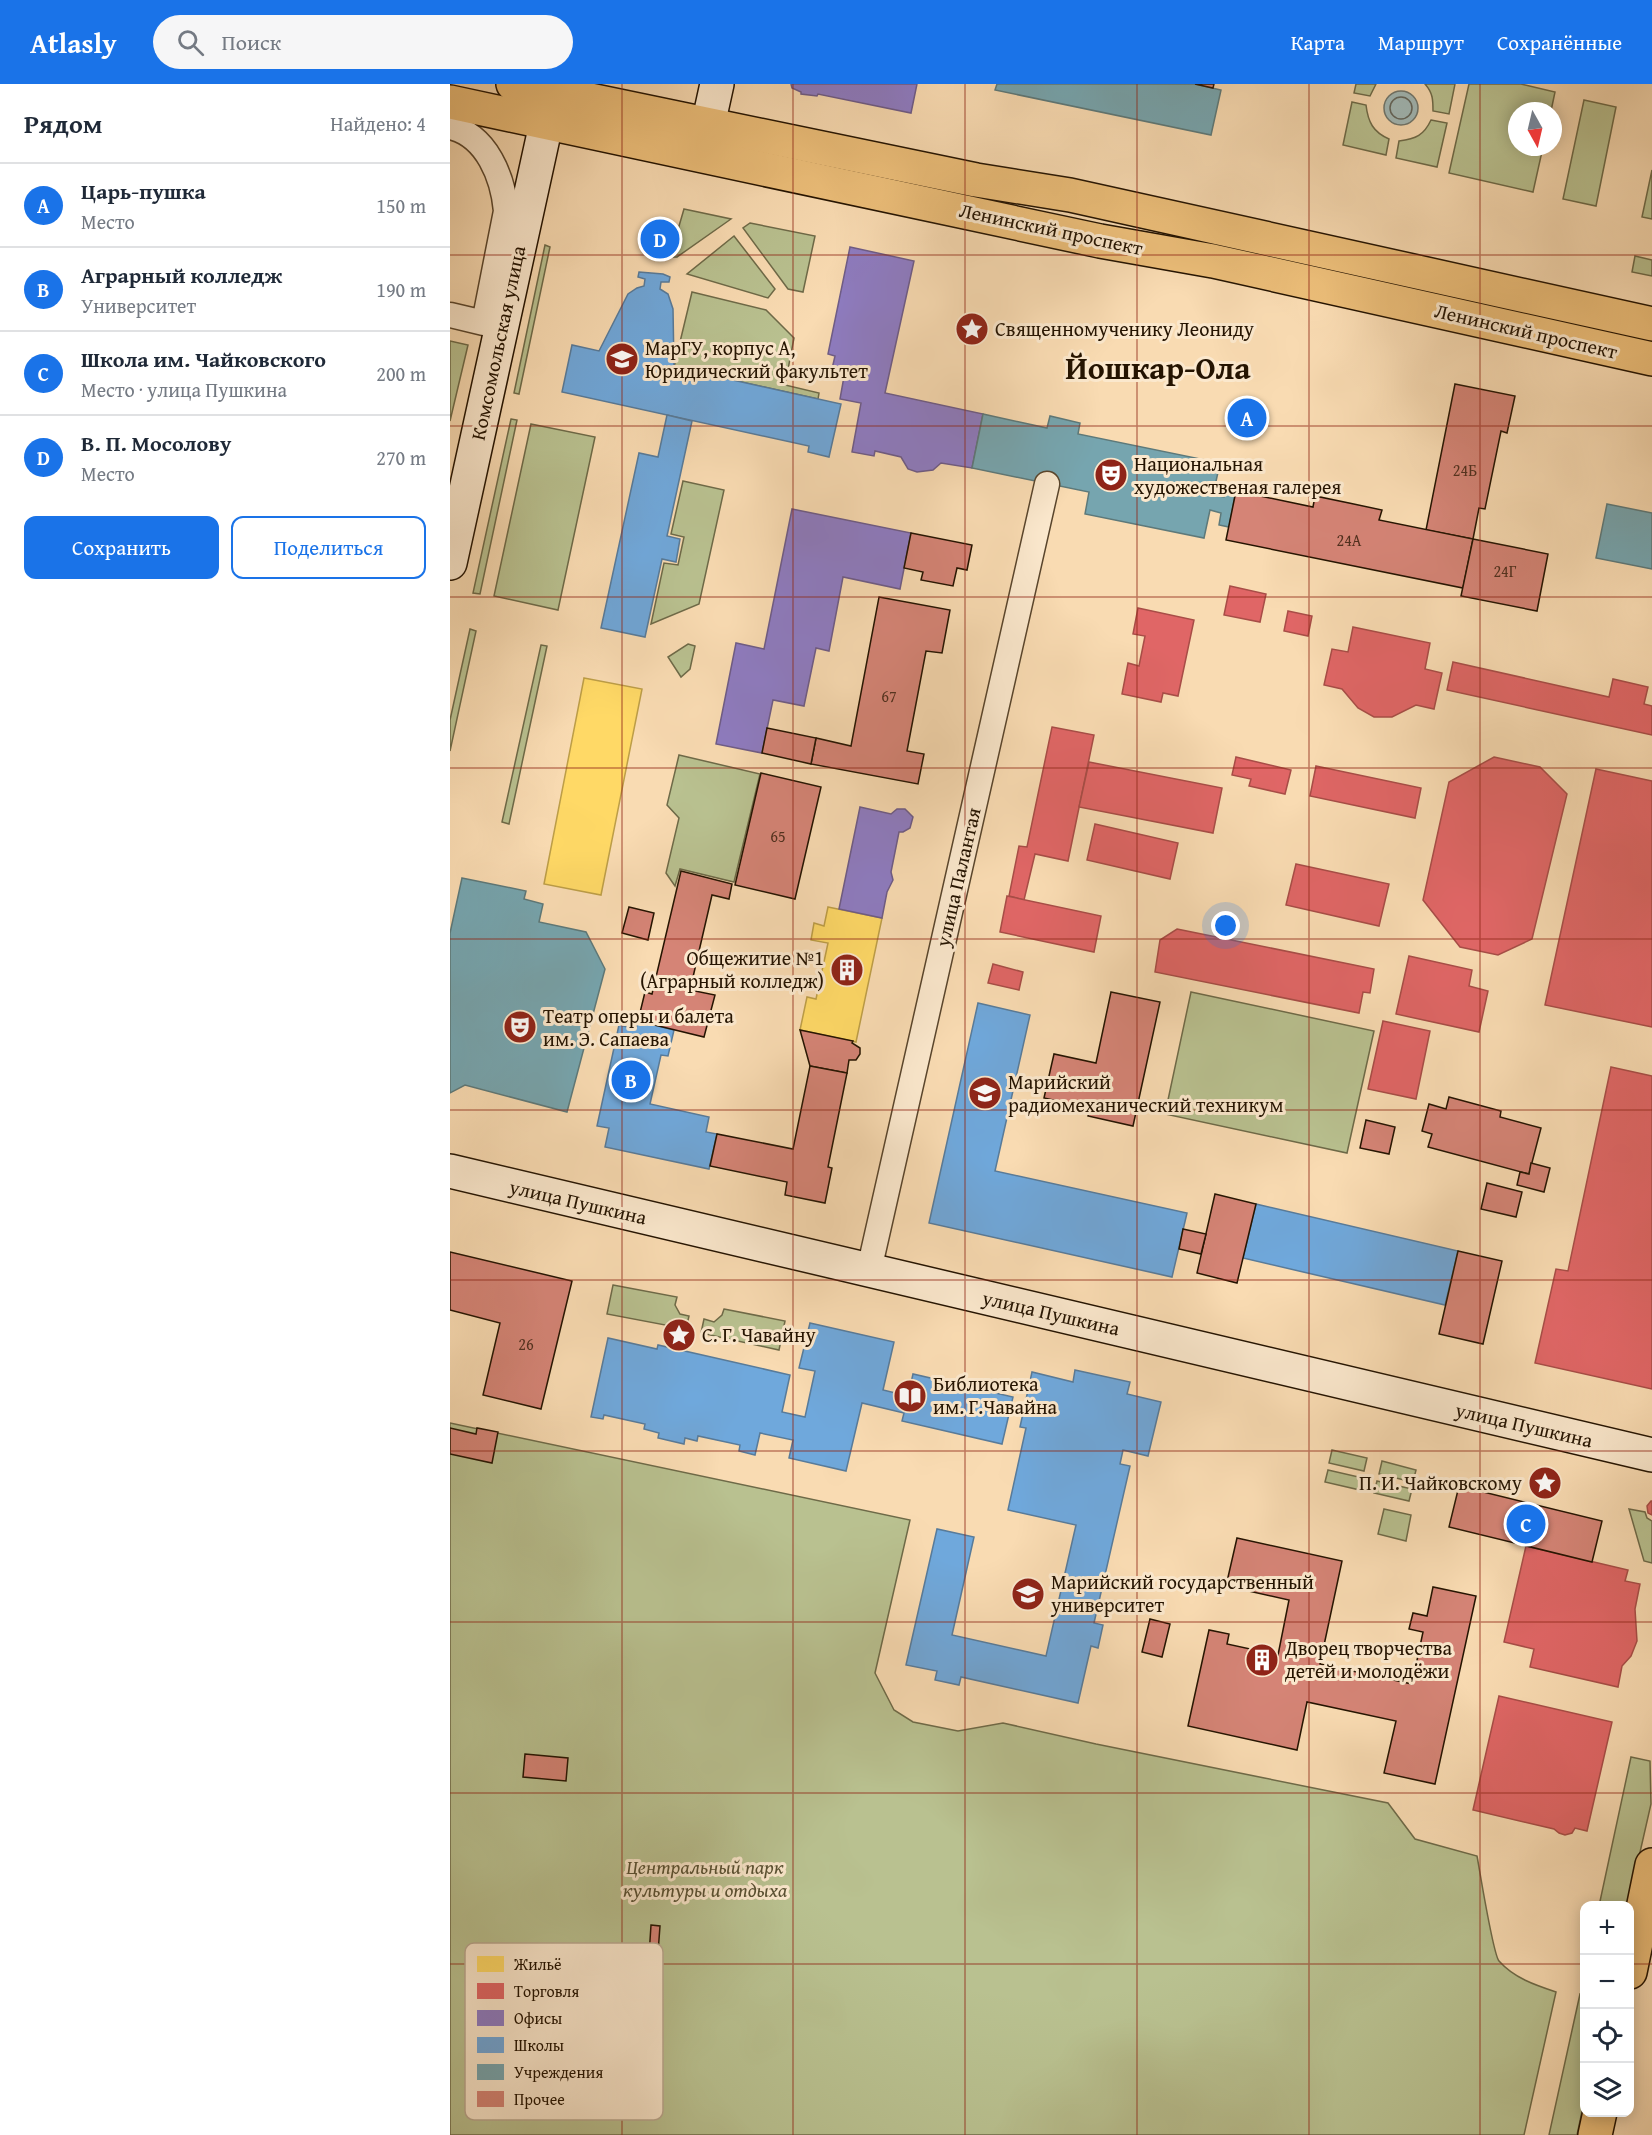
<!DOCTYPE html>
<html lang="ru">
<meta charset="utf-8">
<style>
:root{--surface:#fff;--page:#f6f6f7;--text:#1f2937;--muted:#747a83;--line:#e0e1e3;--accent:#1a73e8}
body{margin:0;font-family:"Gentium Book Plus",serif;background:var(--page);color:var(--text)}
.controls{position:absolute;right:18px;bottom:18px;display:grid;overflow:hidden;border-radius:12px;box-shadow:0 3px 15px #0003}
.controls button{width:54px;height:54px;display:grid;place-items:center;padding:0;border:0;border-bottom:2px solid var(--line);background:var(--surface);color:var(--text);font:30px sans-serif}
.compass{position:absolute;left:1058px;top:18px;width:54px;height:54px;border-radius:50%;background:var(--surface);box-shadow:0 3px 15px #0003;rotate:172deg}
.you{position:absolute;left:776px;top:842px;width:21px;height:21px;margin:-15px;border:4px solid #fff;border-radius:50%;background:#1a73e8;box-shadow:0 0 0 9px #1a73e833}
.badge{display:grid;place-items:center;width:39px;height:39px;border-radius:50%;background:var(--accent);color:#fff;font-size:20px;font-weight:700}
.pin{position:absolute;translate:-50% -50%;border:3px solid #fff;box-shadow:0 2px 6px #0006}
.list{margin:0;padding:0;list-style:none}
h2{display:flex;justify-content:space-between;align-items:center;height:78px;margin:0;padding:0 24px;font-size:26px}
h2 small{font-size:20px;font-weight:400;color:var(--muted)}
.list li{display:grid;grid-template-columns:39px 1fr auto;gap:18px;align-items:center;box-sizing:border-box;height:84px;padding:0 24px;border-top:2px solid var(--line)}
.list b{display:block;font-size:22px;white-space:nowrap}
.list p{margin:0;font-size:20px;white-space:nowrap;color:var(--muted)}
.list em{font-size:20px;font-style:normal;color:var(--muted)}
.actions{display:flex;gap:12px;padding:18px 24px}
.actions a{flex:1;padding:14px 0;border:2px solid var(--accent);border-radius:12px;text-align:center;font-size:21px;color:var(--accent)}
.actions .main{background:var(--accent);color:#fff}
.icon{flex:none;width:33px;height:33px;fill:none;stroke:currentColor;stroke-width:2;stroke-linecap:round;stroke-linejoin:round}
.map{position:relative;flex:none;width:1202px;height:2051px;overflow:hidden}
header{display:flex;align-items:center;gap:36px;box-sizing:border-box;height:84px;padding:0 30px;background:var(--accent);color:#fff}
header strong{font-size:28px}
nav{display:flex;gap:33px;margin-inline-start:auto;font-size:21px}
.search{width:420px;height:54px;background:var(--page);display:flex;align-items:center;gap:15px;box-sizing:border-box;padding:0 21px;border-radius:33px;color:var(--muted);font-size:22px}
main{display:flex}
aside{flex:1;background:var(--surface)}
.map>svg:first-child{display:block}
.green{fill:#b9c190;stroke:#6e6a48;stroke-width:1.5}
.water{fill:#a2b9b7;stroke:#70776e;stroke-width:1.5}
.homes{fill:#ffd966;stroke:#bd9e47;stroke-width:1.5}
.shops{fill:#e06666;stroke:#a84d47;stroke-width:1.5}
.offices{fill:#8e7cc3;stroke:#6e5c88;stroke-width:1.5}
.schools{fill:#6fa8dc;stroke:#587b9a;stroke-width:1.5}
.public{fill:#76a5af;stroke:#5d797a;stroke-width:1.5}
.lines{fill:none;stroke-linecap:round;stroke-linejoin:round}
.shore{stroke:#63665c;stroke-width:1.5}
.building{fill:#d58476;stroke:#241300;stroke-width:1.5}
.street-casing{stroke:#59452c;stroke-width:27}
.secondary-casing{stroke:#241300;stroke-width:36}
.primary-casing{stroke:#241300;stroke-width:36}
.street{stroke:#fbe8cd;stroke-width:24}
.secondary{stroke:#fbe8cd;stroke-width:33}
.primary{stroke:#ecbe79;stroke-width:33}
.grid{fill:none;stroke:#8f2418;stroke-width:1.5;stroke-opacity:0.55}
.labels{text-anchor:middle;stroke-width:6;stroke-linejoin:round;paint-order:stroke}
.number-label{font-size:16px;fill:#502f1e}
.street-label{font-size:20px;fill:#241300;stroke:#fbe8cd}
.poi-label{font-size:20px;fill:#241300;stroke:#fbe8cd;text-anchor:start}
.park-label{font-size:20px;font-style:italic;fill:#585032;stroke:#fbe8cd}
.town-label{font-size:32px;font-weight:bold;fill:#241300;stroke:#fbe8cd}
.key{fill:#fbe8cd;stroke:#baa890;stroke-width:1.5}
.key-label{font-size:16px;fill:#241300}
</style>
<header>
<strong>Atlasly</strong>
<div class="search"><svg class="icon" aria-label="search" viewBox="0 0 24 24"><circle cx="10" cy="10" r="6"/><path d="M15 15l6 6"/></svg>Поиск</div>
<nav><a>Карта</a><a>Маршрут</a><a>Сохранённые</a></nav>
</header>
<main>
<aside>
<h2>Рядом<small>Найдено: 4</small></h2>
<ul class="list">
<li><span class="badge">A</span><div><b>Царь-пушка</b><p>Место</p></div><em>150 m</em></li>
<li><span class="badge">B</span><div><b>Аграрный колледж</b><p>Университет</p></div><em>190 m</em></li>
<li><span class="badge">C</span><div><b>Школа им. Чайковского</b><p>Место · улица Пушкина</p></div><em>200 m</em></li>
<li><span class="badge">D</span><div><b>В. П. Мосолову</b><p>Место</p></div><em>270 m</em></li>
</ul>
<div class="actions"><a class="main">Сохранить</a><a>Поделиться</a></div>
</aside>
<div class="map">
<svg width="1202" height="2051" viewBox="0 0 1202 2051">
<rect width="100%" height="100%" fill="#f9dbb2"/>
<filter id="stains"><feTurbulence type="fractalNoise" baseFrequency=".00333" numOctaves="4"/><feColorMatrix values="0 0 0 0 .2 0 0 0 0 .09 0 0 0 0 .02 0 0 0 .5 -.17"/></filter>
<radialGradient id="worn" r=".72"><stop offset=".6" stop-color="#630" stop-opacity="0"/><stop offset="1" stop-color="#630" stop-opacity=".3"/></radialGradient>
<g class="green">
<polygon points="906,0 926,0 920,12 904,9"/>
<path d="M975,0H1005L999,30L983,27C983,16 983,9 975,0Z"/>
<polygon points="1019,0 1071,0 1105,8 1101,27 1067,27 1067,63 1093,63 1083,108 999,89"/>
<polygon points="1134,16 1166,23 1146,122 1113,115"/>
<path d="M902,18L916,21C918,38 923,48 939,55L936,71L893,61Z"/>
<path d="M981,36L997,39L987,83L946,74L949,57C966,55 974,51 981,36Z"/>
<polygon points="1202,86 1202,135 1192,133"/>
<polygon points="234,125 281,135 227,173 220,173"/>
<polygon points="300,139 365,152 353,208 338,205 293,144"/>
<polygon points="284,152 325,205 318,214 237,190"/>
<polygon points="95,161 100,163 69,310 64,309"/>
<polygon points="1185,172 1202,176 1202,192 1182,188"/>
<polygon points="242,208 316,226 344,254 335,301 369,309 368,315 224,283"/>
<polygon points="0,257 18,261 0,337"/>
<polygon points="61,335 67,336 30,510 23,509"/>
<polygon points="81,340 145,353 108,526 44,512"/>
<polygon points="233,397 274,406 249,520 201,540 214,479 228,481 234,453 221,450"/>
<polygon points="20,545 26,547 0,667 0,636"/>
<polygon points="238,560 245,562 240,585 231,593 218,573"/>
<polygon points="91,561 97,562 59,740 52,738"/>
<polygon points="229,671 310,690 284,798 230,785 225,802 216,789 229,734 217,721"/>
<polygon points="741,908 924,947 897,1069 715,1030"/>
<polygon points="163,1201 227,1213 225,1221 230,1230 239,1232 236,1245 157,1230"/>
<polygon points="274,1225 335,1237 329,1266 251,1249 254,1235 264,1238 272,1231"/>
<path d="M0,1339L460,1436L425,1589L444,1626L463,1638L508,1647L553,1639L646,1660L938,1719L965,1755L1027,1772C1030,1788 1043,1870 1049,1877C1064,1894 1085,1901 1106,1908L1074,2051H0Z"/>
<polygon points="882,1366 917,1374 914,1387 879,1379"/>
<polygon points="932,1377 966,1386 963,1398 929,1390"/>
<polygon points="878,1386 913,1394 910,1406 875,1398"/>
<polygon points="927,1397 962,1405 959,1417 924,1409"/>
<polygon points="934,1425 961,1431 956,1457 928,1450"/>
<polygon points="1179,1425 1195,1428 1197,1434 1202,1437 1202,1479 1194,1477"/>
<polygon points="1181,1673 1200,1677 1201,1720 1178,1821 1149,1822"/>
<polygon points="1130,1910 1134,1911 1134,2018 1127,2051 1099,2051"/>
</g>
<circle class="water" cx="951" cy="24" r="17"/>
<g class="homes">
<polygon points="134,594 192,605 151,811 94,800"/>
<polygon points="378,823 432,834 406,958 350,946 357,913 366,915 378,859 361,856 364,839 374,842"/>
</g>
<g class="shops">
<polygon points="780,502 816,510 810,538 774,531"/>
<polygon points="688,524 744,536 728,612 713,609 711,618 672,610 678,579 689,582 695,552 683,550"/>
<polygon points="838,527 862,532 858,552 834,547"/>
<polygon points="903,543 980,559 975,585 992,589 984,625 966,621 942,633 924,633 908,624 892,605 874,601 882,565 898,568"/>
<polygon points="1003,578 1159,613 1163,595 1198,603 1194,620 1202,622 1202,651 997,606"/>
<polygon points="602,643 644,651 618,777 585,770 574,816 559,812 569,762 577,763"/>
<polygon points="786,673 841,686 835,710 799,702 801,695 782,691"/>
<polygon points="1044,673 1090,683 1117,710 1082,855 1048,871 1010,863 973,816 999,698"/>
<polygon points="639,678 772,704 763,749 629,723"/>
<polygon points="866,682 971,704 965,734 860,712"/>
<polygon points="1146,685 1202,697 1202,943 1095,921"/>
<polygon points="645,740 728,759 720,795 637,776"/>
<polygon points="846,780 939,800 929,842 836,821"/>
<polygon points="557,812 651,832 644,868 550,848"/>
<polygon points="727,845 924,885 920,909 913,908 909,929 705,888 710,856"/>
<polygon points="959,872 1022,886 1019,902 1038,907 1029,948 946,930"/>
<polygon points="543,880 573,888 569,906 538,899"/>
<polygon points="933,937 980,947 966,1015 918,1005"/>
<polygon points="1161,983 1202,992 1202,1305 1085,1279 1106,1185 1118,1187"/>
<polygon points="1201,1417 1202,1417 1202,1431 1198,1429 1197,1422"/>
<polygon points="1076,1462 1178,1486 1175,1497 1190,1500 1185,1525 1187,1557 1181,1572 1172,1582 1168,1603 1080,1583 1084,1565 1054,1558"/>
<polygon points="1049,1612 1162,1638 1137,1747 1125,1744 1122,1749 1115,1751 1109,1749 1104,1745 1023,1726"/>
</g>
<g class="offices">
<polygon points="341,0 467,0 461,29 368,10 367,12 351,10 351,8 342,4"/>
<polygon points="400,163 464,177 435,309 533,330 522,384 491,379 483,386 467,388 458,385 451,373 425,367 424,372 402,368 411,319 390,315 395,287 382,285 385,272 378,270"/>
<polygon points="342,425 461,449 450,505 393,493 379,567 366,564 354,622 323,616 312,669 266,660 286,559 314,565"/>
<polygon points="410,723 441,730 447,725 455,725 463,733 460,744 453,748 449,748 441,788 443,796 437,808 432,834 389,825"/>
</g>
<g class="schools">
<polygon points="189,188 213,190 220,193 219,198 211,198 210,205 218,210 223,225 224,283 391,320 379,373 358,368 359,362 112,308 122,261 149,267 178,210 187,204 194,202 195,195 188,193"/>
<polygon points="217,331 242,337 217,452 230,455 226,478 212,475 195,553 151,544 189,369 208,373"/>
<polygon points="528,919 580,931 545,1087 737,1129 722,1193 479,1139"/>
<polygon points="188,937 224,946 218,972 211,971 200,1020 259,1033 256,1048 267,1050 259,1085 155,1063 159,1044 147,1042 169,941 186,945"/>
<polygon points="806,1120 1008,1167 995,1221 793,1174"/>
<polygon points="360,1239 444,1258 433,1306 458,1312 463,1290 563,1313 552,1360 452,1337 454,1329 412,1319 396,1387 339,1374 343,1356 310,1349 305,1371 289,1367 290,1361 248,1352 247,1357 235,1354 234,1360 208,1354 209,1349 194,1345 195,1340 154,1331 153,1335 141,1333 158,1254 207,1265 208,1261 340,1291 332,1328 355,1333 365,1287 349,1284"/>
<polygon points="625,1286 680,1298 677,1310 711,1318 698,1372 673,1366 670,1380 680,1382 644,1539 653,1541 648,1564 641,1562 628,1619 511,1593 509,1601 485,1596 487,1587 456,1581 487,1445 524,1453 502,1551 596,1572 626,1441 558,1426 576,1344 570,1343 582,1288 623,1298"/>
</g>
<g class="public">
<polygon points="547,0 745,0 771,6 761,51 545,6"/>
<polygon points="533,330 597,344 600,332 630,339 628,350 770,379 763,411 774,413 776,404 779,402 784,402 786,406 779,443 769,441 771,429 760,426 754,454 635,430 639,408 522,384"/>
<polygon points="1157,420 1202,429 1202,485 1146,474"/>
<polygon points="12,794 76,807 74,815 93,820 89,838 136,848 155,885 117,1028 15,1001 0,1009 0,849"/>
</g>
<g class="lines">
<circle class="shore" cx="951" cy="24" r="11"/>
</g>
<g class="building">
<polygon points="745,0 764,0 763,4"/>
<polygon points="1005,300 1065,312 1057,349 1051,347 1035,425 1029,424 1023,455 976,446"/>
<polygon points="786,407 863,423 865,412 899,419 932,426 929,436 1023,455 1013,504 776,456"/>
<polygon points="461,449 522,461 517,486 507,484 503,502 471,496 473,488 454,484"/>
<polygon points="1023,455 1098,470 1087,527 1011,512"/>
<polygon points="429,513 500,526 492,569 476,567 457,667 474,670 468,700 361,680 366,654 401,662"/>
<polygon points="317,644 366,654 361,680 312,669"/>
<polygon points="311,689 371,703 345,815 285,801"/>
<polygon points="231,787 282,800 279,815 262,811 240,906 265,911 254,953 188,937 195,908 202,910"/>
<polygon points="179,823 204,829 198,856 172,849"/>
<polygon points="661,908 710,918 683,1042 638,1032 640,1024 594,1014 604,970 646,979"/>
<polygon points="350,946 403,957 402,959 410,964 410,970 406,976 399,976 397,989 360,982"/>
<polygon points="360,982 397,989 378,1083 382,1084 375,1119 335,1111 337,1098 260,1082 267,1050 343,1065"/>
<polygon points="999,1013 1051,1027 1050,1033 1091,1044 1079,1090 978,1063 982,1050 972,1047 979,1020 996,1025"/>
<polygon points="916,1036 945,1043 939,1070 910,1064"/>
<polygon points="1081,1079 1100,1084 1094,1108 1067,1101 1070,1088 1079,1090"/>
<polygon points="1037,1099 1072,1108 1066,1133 1031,1125"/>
<polygon points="765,1110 806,1120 787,1199 747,1189"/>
<polygon points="733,1145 756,1150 751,1170 729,1165"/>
<polygon points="1008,1167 1052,1177 1033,1260 989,1250"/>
<polygon points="0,1168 122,1197 91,1325 33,1311 50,1239 0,1226"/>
<polygon points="0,1344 26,1350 27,1344 48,1348 42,1379 0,1370"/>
<polygon points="1009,1402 1152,1437 1142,1478 999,1443"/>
<polygon points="787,1454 892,1477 870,1580 962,1600 973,1548 959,1545 963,1529 977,1532 983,1503 1026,1512 985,1700 934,1689 946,1637 857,1618 847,1666 738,1642 759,1546 779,1550 777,1560 828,1571 839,1516 776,1502"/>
<polygon points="700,1535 720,1540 712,1573 692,1568"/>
<polygon points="75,1670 118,1674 116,1697 73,1693"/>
<polygon points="201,1841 210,1842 202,1949 194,1949"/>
</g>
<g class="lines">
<g class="street-casing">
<g id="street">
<path d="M0,43C37,51 53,94 56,127L34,239L0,231"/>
<polyline points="419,1186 597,400"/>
</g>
</g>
<g class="secondary-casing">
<g id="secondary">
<polyline points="258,41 267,0"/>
<polyline points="0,479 96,40"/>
<polyline points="0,1087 1202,1371"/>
</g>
</g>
<g class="primary-casing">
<g id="primary">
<polyline points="63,0 526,96 620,111 1202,240"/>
<polyline points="0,18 650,157 763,177 1202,275"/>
<polyline points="1180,1888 1202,1781"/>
<polyline points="1145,2051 1150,2028"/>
</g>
</g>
<use href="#street" class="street"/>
<use href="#secondary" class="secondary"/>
<use href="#primary" class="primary"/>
</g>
<path class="grid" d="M172,0V2051M343,0V2051M515,0V2051M687,0V2051M859,0V2051M1030,0V2051M0,171H1202M0,342H1202M0,513H1202M0,684H1202M0,855H1202M0,1026H1202M0,1196H1202M0,1367H1202M0,1538H1202M0,1709H1202M0,1880H1134M1180,1880H1202"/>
<defs>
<g id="sight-disc" transform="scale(1.725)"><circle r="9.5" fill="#8f2418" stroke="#fbe8cd"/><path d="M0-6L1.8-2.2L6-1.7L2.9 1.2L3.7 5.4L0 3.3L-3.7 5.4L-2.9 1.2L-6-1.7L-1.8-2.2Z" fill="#fff"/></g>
<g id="university-disc" transform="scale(1.725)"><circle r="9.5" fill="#8f2418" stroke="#fbe8cd"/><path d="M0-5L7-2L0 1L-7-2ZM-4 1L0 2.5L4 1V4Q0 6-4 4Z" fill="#fff"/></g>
<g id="theatre-disc" transform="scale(1.725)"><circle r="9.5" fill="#8f2418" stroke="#fbe8cd"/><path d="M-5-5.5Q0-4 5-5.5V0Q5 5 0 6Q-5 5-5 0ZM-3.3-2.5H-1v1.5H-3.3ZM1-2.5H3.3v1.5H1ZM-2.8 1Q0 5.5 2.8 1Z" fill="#fff"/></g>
<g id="building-disc" transform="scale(1.725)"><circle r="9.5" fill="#8f2418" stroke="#fbe8cd"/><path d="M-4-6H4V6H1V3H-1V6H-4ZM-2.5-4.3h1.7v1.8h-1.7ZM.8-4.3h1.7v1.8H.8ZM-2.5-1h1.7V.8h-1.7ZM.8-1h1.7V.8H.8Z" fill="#fff"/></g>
<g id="library-disc" transform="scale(1.725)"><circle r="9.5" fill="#8f2418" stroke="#fbe8cd"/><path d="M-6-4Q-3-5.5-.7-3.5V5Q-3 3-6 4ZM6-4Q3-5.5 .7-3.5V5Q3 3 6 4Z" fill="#fff"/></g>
</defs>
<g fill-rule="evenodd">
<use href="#sight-disc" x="522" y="245"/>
<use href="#university-disc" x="172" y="275"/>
<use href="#theatre-disc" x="661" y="391"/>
<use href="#building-disc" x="397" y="886"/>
<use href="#theatre-disc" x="70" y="943"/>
<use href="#university-disc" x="535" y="1009"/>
<use href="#sight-disc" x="229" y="1251"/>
<use href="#library-disc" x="460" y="1312"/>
<use href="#sight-disc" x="1095" y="1399"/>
<use href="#university-disc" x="578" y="1510"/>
<use href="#building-disc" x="812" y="1576"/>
</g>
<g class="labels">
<g class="number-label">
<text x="1015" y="392">24Б</text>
<text x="899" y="462">24А</text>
<text x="1055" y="493">24Г</text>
<text x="439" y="618">67</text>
<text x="328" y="758">65</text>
<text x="76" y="1266">26</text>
</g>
<g class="street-label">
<text transform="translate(601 145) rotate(12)" y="7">Ленинский проспект</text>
<text transform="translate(1076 247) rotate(13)" y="7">Ленинский проспект</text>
<text transform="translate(48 259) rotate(-78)" y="7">Комсомольская улица</text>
<text transform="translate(508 793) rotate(-77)" y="7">улица Палантая</text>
<text transform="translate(128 1118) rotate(13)" y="7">улица Пушкина</text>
<text transform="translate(601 1229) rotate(13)" y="7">улица Пушкина</text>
<text transform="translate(1074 1341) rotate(13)" y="7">улица Пушкина</text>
</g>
<g class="poi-label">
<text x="545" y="252">Священномученику Леониду</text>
<text x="195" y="271">МарГУ, корпус А,<tspan x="195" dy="23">Юридический факультет</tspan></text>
<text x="684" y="387">Национальная<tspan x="684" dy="23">художественая галерея</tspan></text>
<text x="374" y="881" text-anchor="end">Общежитие №1<tspan x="374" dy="23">(Аграрный колледж)</tspan></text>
<text x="93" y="939">Театр оперы и балета<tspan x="93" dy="23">им. Э. Сапаева</tspan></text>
<text x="558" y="1005">Марийский<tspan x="558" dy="23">радиомеханический техникум</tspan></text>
<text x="252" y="1258">С. Г. Чавайну</text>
<text x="483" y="1307">Библиотека<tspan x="483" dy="23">им. Г.Чавайна</tspan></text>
<text x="1072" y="1406" text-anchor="end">П. И. Чайковскому</text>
<text x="601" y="1505">Марийский государственный<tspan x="601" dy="23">университет</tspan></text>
<text x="835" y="1571">Дворец творчества<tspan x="835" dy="23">детей и молодёжи</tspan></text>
</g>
<g class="park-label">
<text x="255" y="1790">Центральный парк<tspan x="255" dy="23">культуры и отдыха</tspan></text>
</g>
<g class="town-label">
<text x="708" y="295">Йошкар-Ола</text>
</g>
</g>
<rect x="15" y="1859" width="198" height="177" rx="9" class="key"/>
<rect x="27" y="1872" width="27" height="16" fill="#ffd966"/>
<rect x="27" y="1899" width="27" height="16" fill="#e06666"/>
<rect x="27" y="1926" width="27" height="16" fill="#8e7cc3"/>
<rect x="27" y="1953" width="27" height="16" fill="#6fa8dc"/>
<rect x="27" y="1980" width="27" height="16" fill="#76a5af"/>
<rect x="27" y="2007" width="27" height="16" fill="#d58476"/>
<g class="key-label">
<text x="64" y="1886">Жильё</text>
<text x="64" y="1913">Торговля</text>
<text x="64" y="1940">Офисы</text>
<text x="64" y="1967">Школы</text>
<text x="64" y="1994">Учреждения</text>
<text x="64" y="2021">Прочее</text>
</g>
<rect width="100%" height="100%" filter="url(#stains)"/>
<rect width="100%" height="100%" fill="url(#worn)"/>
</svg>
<div class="controls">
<button>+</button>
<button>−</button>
<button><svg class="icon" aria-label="locate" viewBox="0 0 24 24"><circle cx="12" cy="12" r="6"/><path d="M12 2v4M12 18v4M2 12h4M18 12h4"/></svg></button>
<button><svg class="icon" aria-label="layers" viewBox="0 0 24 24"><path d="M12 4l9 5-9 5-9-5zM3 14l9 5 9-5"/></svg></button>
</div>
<svg class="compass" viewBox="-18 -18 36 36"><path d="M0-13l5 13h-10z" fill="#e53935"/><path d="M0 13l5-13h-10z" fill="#747a83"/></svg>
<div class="you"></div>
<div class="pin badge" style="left:797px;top:334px">A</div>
<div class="pin badge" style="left:181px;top:996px">B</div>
<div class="pin badge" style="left:1076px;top:1440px">C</div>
<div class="pin badge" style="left:210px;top:155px">D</div>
</div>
</main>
